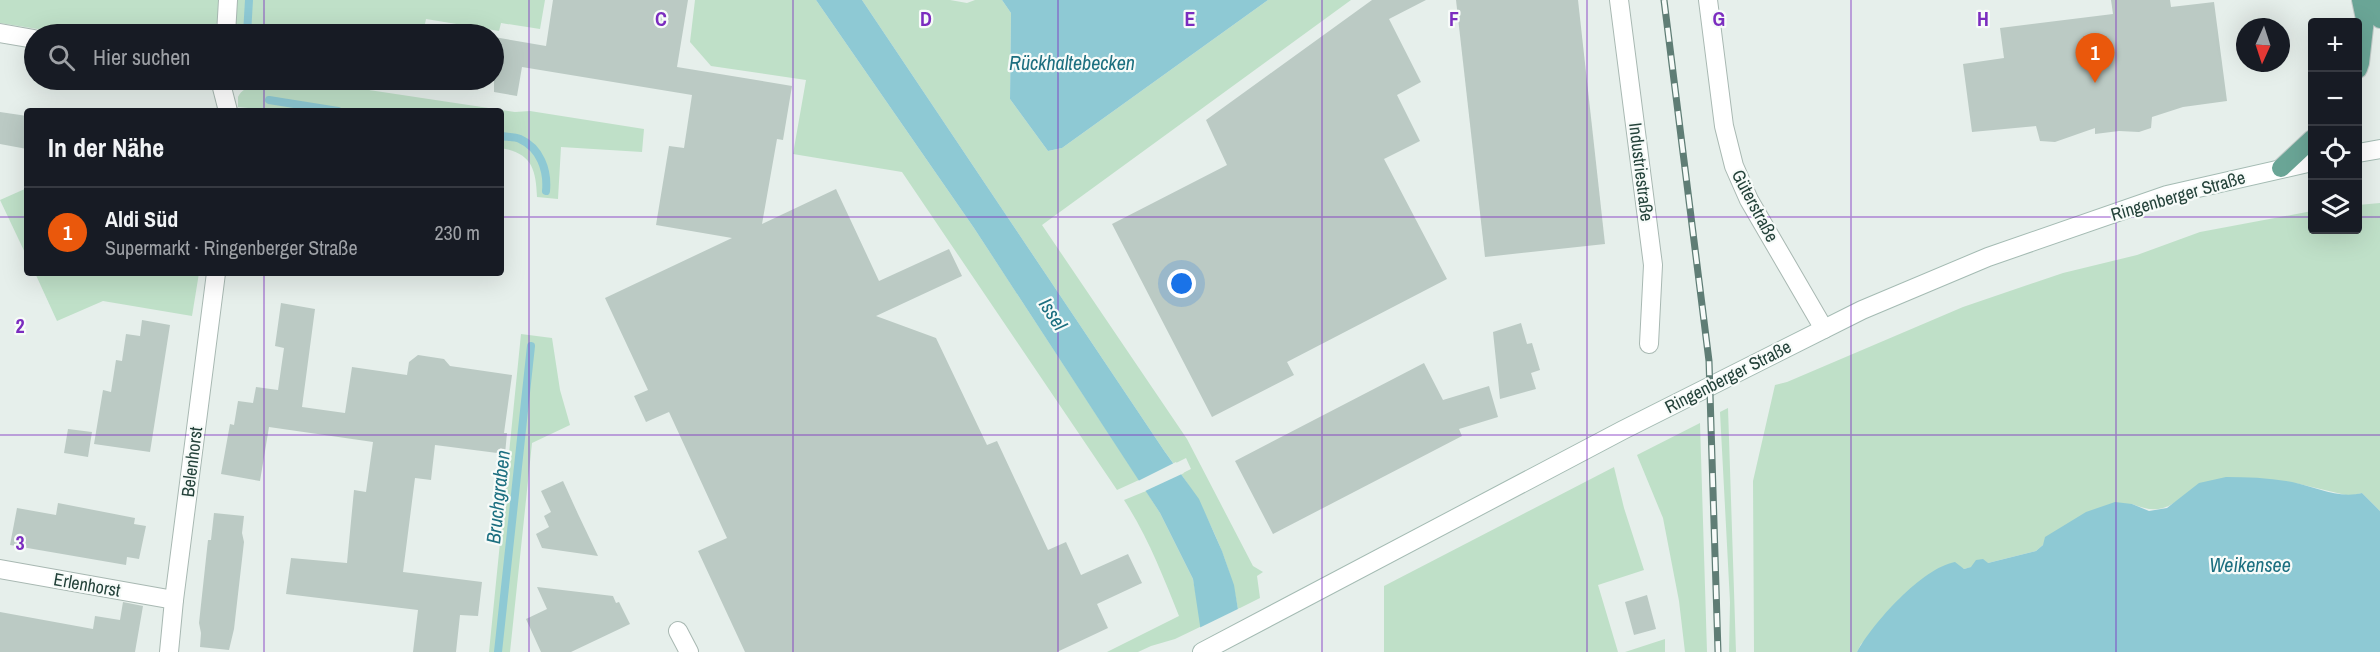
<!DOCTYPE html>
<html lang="de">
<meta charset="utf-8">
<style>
:root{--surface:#171b24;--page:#20242c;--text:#f1f3f6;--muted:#9ea1a6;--line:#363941;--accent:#ea580c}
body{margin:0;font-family:"Archivo Narrow",sans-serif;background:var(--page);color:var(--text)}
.controls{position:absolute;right:18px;top:18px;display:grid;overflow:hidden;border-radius:6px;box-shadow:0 6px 24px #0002}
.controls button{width:54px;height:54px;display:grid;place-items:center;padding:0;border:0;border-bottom:2px solid var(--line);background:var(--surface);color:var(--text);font:30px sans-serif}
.compass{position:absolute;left:2236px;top:18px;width:54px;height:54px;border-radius:50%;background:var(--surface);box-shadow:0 6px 24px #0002;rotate:183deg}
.you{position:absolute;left:1182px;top:284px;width:21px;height:21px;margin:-15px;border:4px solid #fff;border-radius:50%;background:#1a73e8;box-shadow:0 0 0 9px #1a73e833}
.badge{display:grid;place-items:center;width:39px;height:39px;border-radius:50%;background:var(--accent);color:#fff;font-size:20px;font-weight:700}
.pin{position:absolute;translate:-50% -50px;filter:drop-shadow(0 2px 3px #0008)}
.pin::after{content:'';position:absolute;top:32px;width:21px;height:18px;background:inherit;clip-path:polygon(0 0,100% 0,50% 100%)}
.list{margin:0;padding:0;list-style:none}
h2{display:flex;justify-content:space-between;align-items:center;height:78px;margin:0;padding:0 24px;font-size:26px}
h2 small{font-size:20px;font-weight:400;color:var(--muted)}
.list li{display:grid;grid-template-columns:39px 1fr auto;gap:18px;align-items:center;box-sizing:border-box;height:90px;padding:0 24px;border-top:2px solid var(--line)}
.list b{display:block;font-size:22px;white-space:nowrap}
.list p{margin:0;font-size:20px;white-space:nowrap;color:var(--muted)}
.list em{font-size:20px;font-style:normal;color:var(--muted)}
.icon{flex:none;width:33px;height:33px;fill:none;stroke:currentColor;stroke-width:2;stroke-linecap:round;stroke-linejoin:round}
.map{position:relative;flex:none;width:2380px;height:652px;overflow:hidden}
.search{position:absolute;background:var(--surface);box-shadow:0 6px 24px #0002;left:24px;top:24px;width:480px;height:66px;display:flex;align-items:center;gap:15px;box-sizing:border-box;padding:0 21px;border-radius:33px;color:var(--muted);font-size:22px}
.panel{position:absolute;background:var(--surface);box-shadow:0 6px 24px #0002;left:24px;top:108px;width:480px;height:168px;border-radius:6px}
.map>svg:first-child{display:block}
.green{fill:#bfe0c8}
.water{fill:#8ec9d4}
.pier{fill:#e6efeb}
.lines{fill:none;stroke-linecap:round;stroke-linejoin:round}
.stream{stroke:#8ec9d4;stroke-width:8}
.building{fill:#bbcac4}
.street-casing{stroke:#a8b8b2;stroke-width:20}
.secondary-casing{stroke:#a4bbb3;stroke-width:20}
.primary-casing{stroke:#c2cac8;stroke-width:20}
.street{stroke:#fff;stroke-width:18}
.secondary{stroke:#fff;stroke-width:18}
.primary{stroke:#6aa596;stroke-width:18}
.rail-casing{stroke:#5f7d75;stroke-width:7}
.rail{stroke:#f7fbf9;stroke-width:4.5;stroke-dasharray:14;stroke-linecap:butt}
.grid{fill:none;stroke:#7b2cbf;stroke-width:1.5;stroke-opacity:0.55}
.labels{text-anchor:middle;stroke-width:4.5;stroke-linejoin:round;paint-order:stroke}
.street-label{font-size:18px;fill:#24423a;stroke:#f7fbf9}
.water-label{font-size:20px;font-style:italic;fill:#1c6f80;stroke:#f7fbf9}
.grid-label{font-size:20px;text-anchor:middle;font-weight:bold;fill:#7b2cbf;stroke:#f7fbf9;stroke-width:4.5;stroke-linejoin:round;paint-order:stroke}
</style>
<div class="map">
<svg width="2380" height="652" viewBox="0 0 2380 652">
<rect width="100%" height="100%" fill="#e6efeb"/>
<g class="green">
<polygon points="0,0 221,0 220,18 210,34 69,34 0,23"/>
<polygon points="236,0 545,0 540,29 501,23 499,31 426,19 423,34 234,34"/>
<polygon points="695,0 816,0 974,228 1139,480 1117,490 902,172 793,154 806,80 711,66 690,42"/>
<path d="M862,0H950L967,3L975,0H1002L1011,13L1010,99L1048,151L1062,148L1268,0H1351L1042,225L1187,439L1253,566L1263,572L1257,576L1260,598L1238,609C1231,564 1207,511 1181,474L1191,469L1186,458L1174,464L1165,452Z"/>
<path d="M280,85L369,90L515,112L530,111L644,129L642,152L561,147L558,199L537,197C536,168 531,153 501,148V111H277L238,107V97C245,82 265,85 280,85Z"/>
<polygon points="27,188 27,257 0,200"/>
<path d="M2380,203V511L2362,493L2350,496L2295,483L2177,501C2161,512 2150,511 2132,504L2043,545L2036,551L1964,569L1958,567L1861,644L1857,652H1754L1753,481L1775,385L1787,382L1963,307L2063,273L2137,255L2200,232L2312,211V230H2358V205Z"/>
<polygon points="35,273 199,273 192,316 103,301 57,321"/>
<polygon points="521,334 552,338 560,390 570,425 532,443 510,652 489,652"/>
<polygon points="1728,408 1736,652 1729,652 1730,602 1720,412"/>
<polygon points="1700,423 1707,652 1685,652 1679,601 1663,518 1637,455"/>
<polygon points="1614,467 1624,508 1644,570 1598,585 1618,652 1384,652 1384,586"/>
<path d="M1146,491L1160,513L1193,579L1202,626L1175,639L1151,646L1138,652H1107L1179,616C1163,576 1148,537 1124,500Z"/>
<polygon points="1665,639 1665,652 1625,652"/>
</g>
<g class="water">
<polygon points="816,0 862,0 1165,452 1199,499 1222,551 1234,585 1245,652 1204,652 1193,579 1160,513 974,228"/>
<polygon points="1002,0 1268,0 1062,148 1048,151 1010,99 1011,13"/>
<path d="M2226,477C2248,477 2270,478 2292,482C2316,487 2338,499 2362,493L2380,511V652H1857C1873,623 1922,568 1955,562L1964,569L1971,567L1976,560L1983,559L1988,563L2036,551L2043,545L2045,537L2086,512L2115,502L2132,504L2149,511L2167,508L2199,483Z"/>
</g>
<g class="pier">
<polygon points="1176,462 1184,473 1143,492 1136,482"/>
<polygon points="1240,608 1248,652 1201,652 1199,628"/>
</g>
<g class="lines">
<g class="stream">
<polyline points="247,34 249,0"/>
<polyline points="269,100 338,111"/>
<path d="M501,136C507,137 515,137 520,139C540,148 548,170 546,191"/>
<polyline points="498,652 531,346"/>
</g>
</g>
<g class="building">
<polygon points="553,0 688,0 677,67 792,86 783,140 777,139 762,224 836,189 879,281 949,249 962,276 876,316 936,338 987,445 997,441 1048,550 1066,542 1081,575 1128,554 1142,583 1097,604 1108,628 1057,652 745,652 698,551 727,538 669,412 646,422 634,396 648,390 605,298 732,238 656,225 669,146 684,148 692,95 522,67 517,96 494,92 494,37 546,46"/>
<polygon points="1372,0 1426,0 1389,19 1421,82 1397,95 1420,141 1384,159 1447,279 1287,362 1294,375 1212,417 1112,224 1227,165 1206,120"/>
<polygon points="1456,0 1578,0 1605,244 1485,257"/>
<polygon points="2111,0 2170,0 2171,7 2214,2 2227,101 2183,107 2152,117 2151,128 2139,132 2119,131 2095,134 2095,128 2055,142 2040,141 2036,126 1972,132 1963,64 2004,58 2000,28 2113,14"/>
<polygon points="0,112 27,116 27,149 0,144"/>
<polygon points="281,303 315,309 302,407 345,413 352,367 407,375 409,362 418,355 444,359 450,366 512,375 504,433 507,433 505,454 435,445 431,480 415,478 403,572 482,582 478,616 460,615 456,652 413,652 418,610 286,594 291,558 347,563 354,490 366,492 373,442 269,427 260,481 221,474 230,424 234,425 238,401 253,403 256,387 278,390 284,348 275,346"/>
<polygon points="142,320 170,325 150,452 94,444 103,390 111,392 116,360 122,361 126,334 140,336"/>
<polygon points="1521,323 1527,344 1532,343 1540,370 1531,373 1536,389 1500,399 1493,332"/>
<polygon points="1424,363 1443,400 1489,386 1498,417 1459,429 1462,436 1273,534 1235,461"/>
<polygon points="68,429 92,432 88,457 64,453"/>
<polygon points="563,481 578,514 598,556 542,548 536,534 549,527 544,516 551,512 541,491"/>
<polygon points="58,503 135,518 134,524 146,526 139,559 127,557 126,565 10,545 17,508 56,515"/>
<polygon points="214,513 244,516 242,533 244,542 234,629 229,650 200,647 201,633 199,623 208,540 211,540"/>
<polygon points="537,587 613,596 616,603 619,602 630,624 571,652 541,652 526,619 547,609"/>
<polygon points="1647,595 1656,629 1634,635 1625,602"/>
<polygon points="123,602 143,606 135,652 0,652 0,612 93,629 95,616 120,620"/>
</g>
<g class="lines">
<g class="street-casing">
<g id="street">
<polyline points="1619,0 1653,265 1649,344"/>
<polyline points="1708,0 1724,126 1734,166 1749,200 1824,329"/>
<polyline points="0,33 34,39"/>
<polyline points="226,34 228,0"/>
<polyline points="220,80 228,111"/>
<polyline points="0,569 174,600"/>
<polyline points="678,631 689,652"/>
<polyline points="169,652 174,600 216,273"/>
</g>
</g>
<g class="secondary-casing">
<g id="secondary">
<polyline points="2358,153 2380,149"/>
<polyline points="1202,652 1623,430 1862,310 1988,257 2167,195 2312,162"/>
</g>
</g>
<g class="primary-casing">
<g id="primary">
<polyline points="2372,0 2380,19"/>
<polyline points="2358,69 2360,63 2365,19 2361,0"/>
<polyline points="2281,168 2312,139"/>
</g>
</g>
<use href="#street" class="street"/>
<use href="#secondary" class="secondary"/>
<use href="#primary" class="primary"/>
<g class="rail-casing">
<polyline id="rail" points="1664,0 1709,361 1718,652"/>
</g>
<use href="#rail" class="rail"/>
</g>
<path class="grid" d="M264,0V34M529,0V652M793,0V652M1058,0V652M1322,0V652M1587,0V652M1851,0V652M2116,0V652M264,80V111M0,217H27M501,217H2312M2358,217H2380M264,273V652M0,435H2380"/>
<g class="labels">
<g class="street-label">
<text transform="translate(1641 172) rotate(83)" y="6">Industriestraße</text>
<text transform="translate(2178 196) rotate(-16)" y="6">Ringenberger Straße</text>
<text transform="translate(1755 206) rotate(62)" y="6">Güterstraße</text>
<text transform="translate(1728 377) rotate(-27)" y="6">Ringenberger Straße</text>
<text transform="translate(192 462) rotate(-83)" y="6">Belenhorst</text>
<text transform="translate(87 585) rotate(10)" y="6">Erlenhorst</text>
</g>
<g class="water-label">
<text x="1072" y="70">Rückhaltebecken</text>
<text transform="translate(1053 314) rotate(57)" y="7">Issel</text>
<text transform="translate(498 497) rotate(-84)" y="7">Bruchgraben</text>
<text x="2250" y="572">Weikensee</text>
</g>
</g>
<g class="grid-label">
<text x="661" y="26">C</text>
<text x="926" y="26">D</text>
<text x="1190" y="26">E</text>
<text x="1454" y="26">F</text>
<text x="1719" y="26">G</text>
<text x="1983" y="26">H</text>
<text x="20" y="333">2</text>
<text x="20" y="550">3</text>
</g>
</svg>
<div class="controls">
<button>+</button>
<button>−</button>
<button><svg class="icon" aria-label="locate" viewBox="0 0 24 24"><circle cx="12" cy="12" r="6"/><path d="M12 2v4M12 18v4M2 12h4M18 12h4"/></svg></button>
<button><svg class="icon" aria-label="layers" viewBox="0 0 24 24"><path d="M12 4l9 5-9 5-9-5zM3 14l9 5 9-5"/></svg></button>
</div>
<svg class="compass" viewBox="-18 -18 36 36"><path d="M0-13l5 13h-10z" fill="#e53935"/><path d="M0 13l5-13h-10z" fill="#9ea1a6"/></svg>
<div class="you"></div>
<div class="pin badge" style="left:2095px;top:83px">1</div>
<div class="search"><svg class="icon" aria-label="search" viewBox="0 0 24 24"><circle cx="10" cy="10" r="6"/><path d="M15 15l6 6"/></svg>Hier suchen</div>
<section class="panel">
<h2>In der Nähe<small></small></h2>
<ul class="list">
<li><span class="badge">1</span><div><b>Aldi Süd</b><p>Supermarkt · Ringenberger Straße</p></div><em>230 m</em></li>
</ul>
</section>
</div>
